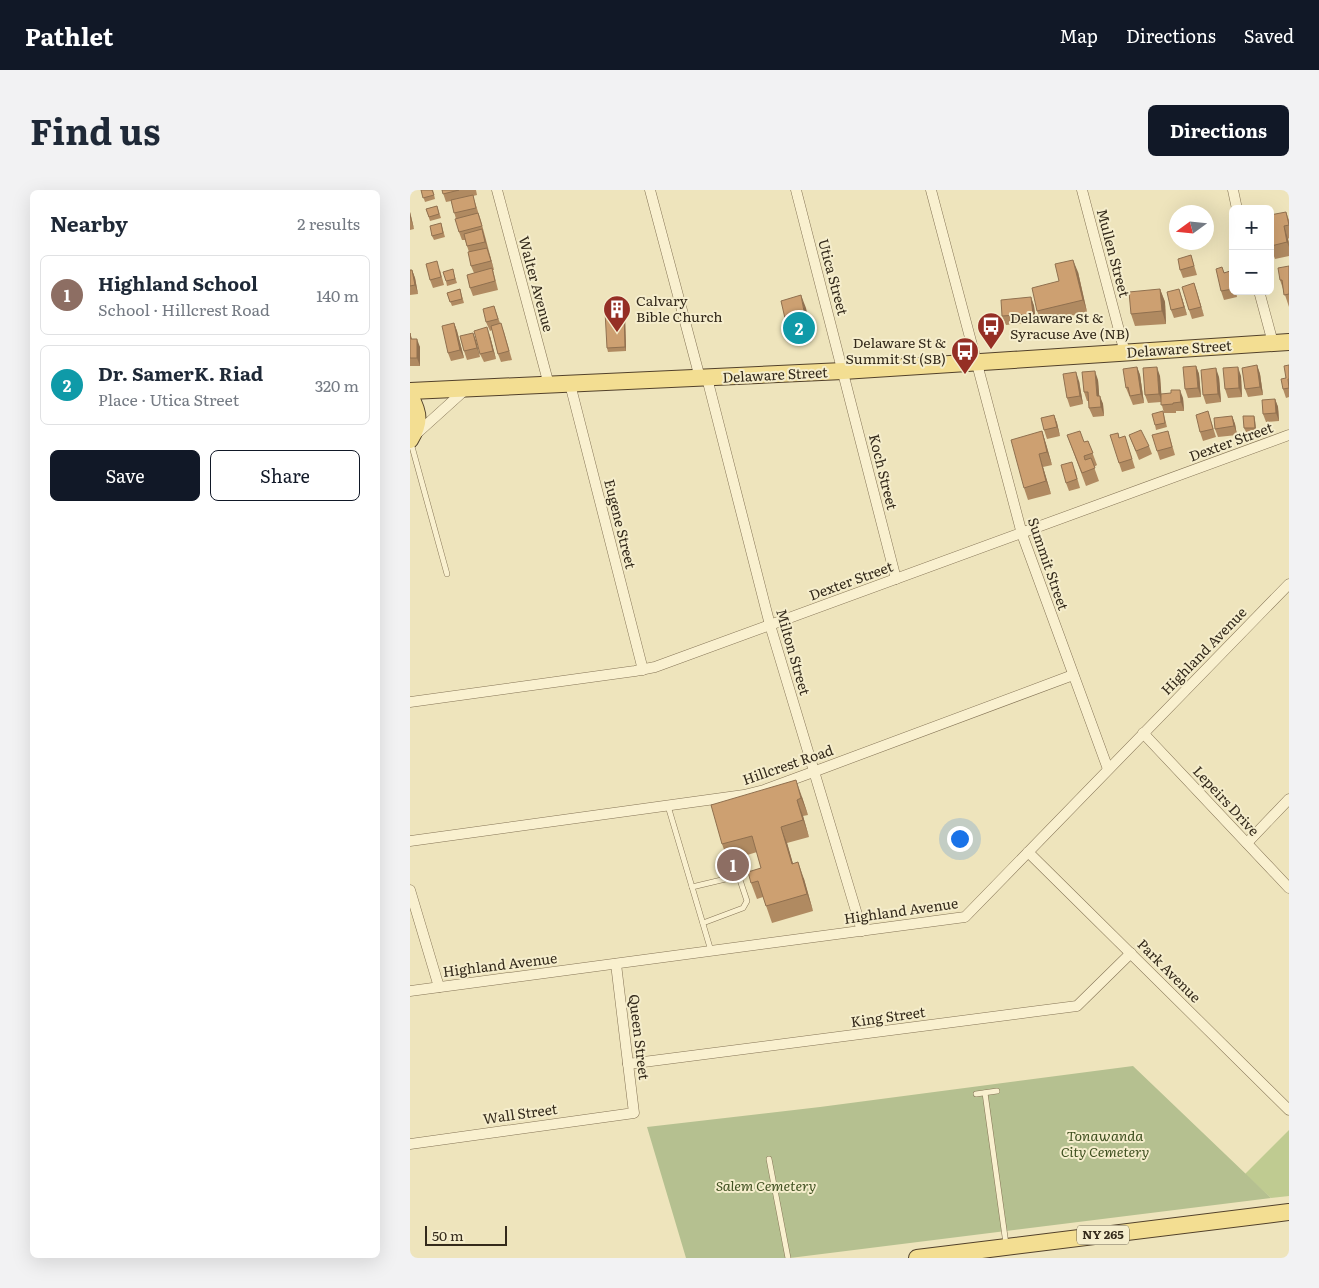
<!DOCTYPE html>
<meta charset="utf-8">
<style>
:root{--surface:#fff;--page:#f2f2f3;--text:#1f2937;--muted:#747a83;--line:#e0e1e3;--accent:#111827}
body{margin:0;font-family:Literata,serif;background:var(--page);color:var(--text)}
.controls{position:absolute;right:15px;top:15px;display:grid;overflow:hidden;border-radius:8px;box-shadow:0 5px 20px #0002}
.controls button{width:45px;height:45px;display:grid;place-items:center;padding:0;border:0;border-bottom:1px solid var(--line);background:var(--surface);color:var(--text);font:25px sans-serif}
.compass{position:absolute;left:759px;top:15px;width:45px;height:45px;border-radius:50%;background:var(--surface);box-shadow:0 5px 20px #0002;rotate:255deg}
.scale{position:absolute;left:15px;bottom:12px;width:82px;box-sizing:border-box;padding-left:5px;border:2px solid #342a1b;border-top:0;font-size:14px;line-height:18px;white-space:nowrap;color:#342a1b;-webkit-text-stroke:4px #f5edcc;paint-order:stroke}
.you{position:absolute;left:549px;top:648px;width:18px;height:18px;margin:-12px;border:4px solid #fff;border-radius:50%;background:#1a73e8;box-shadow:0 0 0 8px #1a73e833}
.badge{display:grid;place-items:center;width:32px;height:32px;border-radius:50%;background:var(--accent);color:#fff;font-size:16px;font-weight:700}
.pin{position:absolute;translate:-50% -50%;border:2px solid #fff;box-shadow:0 1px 5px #0006}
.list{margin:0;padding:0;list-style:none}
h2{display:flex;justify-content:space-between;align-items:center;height:65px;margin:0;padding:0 20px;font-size:21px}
h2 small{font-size:16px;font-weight:400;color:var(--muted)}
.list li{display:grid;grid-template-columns:32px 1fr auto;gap:15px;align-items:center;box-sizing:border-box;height:80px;margin:0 10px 10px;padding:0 10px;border:1px solid var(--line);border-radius:8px}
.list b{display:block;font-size:19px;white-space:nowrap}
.list p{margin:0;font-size:16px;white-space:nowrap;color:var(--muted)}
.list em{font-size:16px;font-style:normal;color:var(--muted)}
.actions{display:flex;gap:10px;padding:15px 20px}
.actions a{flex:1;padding:11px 0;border:1px solid var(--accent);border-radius:8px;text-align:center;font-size:18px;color:var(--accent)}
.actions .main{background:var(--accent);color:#fff}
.map{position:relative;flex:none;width:879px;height:1068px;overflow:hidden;border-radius:8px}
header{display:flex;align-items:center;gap:30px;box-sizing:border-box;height:70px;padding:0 25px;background:var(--accent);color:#fff}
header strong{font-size:24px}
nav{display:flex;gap:28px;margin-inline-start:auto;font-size:18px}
.intro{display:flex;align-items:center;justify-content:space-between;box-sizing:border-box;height:120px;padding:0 30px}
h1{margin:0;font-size:35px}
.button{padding:12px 22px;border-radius:8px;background:var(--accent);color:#fff;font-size:18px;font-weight:700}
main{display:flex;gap:30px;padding:0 30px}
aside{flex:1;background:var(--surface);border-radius:8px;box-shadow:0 5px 20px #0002}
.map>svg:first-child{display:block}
.green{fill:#bfcb91}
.cemetery{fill:#b5c090}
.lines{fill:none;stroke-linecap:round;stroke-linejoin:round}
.lane-casing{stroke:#857456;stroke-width:6}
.street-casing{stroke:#857456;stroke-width:11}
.primary-casing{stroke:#52412b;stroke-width:18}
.lane{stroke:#f9f0cf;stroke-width:5}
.street{stroke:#f9f0cf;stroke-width:10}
.primary{stroke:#f3de92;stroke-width:16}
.wall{fill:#b08a61}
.shaded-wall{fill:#90704f}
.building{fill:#cda071;stroke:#90704f}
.labels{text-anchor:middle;stroke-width:4;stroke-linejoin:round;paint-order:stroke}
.shield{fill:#f5edcc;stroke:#6e6450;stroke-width:1}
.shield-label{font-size:12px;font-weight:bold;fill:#342a1b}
.street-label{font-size:14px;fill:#342a1b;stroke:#f5edcc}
.poi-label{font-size:14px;fill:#342a1b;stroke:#f5edcc;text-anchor:start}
.park-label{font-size:14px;font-style:italic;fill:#405121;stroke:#f5edcc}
</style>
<header>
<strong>Pathlet</strong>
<nav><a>Map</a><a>Directions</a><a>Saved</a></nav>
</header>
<div class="intro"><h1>Find us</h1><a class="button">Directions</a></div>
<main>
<aside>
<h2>Nearby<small>2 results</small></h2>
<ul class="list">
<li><span class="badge" style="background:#8d6e63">1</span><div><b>Highland School</b><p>School · Hillcrest Road</p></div><em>140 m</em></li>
<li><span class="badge" style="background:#0f9aa8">2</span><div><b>Dr. SamerK. Riad</b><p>Place · Utica Street</p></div><em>320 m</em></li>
</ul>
<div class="actions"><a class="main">Save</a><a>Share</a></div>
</aside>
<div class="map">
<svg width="879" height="1068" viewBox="0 0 879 1068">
<rect width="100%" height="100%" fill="#eee4bc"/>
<polygon class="green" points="879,940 879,1006 861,1008 835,984"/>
<polygon class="cemetery" points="723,876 861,1008 380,1068 276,1068 237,937 410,917"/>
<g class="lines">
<g class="lane-casing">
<g id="lane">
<polyline points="1,253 37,384"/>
<polyline points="258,616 301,761"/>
<polyline points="282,697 324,687 330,690 337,711 333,718 293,733"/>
<polyline points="575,903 596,1054"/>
<polyline points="566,904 587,901"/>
<polyline points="359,969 378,1068"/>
</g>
</g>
<g class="street-casing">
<g id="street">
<polyline points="87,0 139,195"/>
<polyline points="240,0 290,188"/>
<polyline points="386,0 486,389"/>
<polyline points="521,0 612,344 698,579"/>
<polyline points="672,0 715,163"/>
<polyline points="823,0 827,19"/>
<polyline points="849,101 863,153"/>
<polyline points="297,188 360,435 452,741"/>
<polyline points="160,194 233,480"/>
<polyline points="4,246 56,199"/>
<polyline points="0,512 225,481 245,477 879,245"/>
<polyline points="733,543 879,698"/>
<polyline points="0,651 334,605 354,600 403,582 663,485"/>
<polyline points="837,653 879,609"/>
<polyline points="618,662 879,920"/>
<polyline points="0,700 29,797"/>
<polyline points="0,801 555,727 879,394"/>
<polyline points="218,874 667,816 721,763"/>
<polyline points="0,954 224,923 206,774"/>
</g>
</g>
<g class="primary-casing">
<g id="primary">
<polyline points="0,201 433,181 879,152"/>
<path d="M0,206C10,224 10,233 0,250"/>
<polyline points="507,1068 879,1022"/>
</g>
</g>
<use href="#lane" class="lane"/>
<use href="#street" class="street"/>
<use href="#primary" class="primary"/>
</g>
<g class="wall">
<polygon points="11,0 23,0 25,9 15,12"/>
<polygon points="32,0 66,0 67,5 63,6 71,31 84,80 83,80 88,100 63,106 60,98 64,83 61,76 59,62 55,50 52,50 49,42 46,29 41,11 36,12"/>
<polygon points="27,16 31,28 20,31 16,19"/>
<polygon points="0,22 4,39 0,40"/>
<polygon points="876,22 879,30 879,48 878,49 879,52 879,66 865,69 860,55"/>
<polygon points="31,33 35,47 24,50 22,46"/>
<polygon points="781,65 787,85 773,88 770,80"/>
<polygon points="879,76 879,117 870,90"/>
<polygon points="0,80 2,80 5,88 8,104 0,105"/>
<polygon points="30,80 34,95 23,98 20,90"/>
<polygon points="668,82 677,122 632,133 627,121 649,91"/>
<polygon points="814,82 823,88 823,101 826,101 827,107 814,110 811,101"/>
<polygon points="44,84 47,93 37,96 36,91"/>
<polygon points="784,93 794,126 782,129 779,120"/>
<polygon points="50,99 54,113 42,116 37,103"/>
<polygon points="750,99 755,112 756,134 725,136 721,124"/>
<polygon points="621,107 624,116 626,132 596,135 592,126"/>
<polygon points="772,108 777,125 764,128 761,120"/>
<polygon points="84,116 90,133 94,142 102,170 91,172 88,164 82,140 80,141 76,132"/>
<polygon points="396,118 400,145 382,150 377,137"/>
<polygon points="214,121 215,125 216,161 198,162 197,158"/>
<polygon points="44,133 47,141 54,168 41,171 38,163"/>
<polygon points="0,143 2,149 10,157 10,176 0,176"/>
<polygon points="63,143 66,151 70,167 57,170 54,161"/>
<polygon points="80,146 86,169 74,172 70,164"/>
<polygon points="847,175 850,184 853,205 838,207 835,199"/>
<polygon points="879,175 879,207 876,208 873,199"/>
<polygon points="786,176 789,184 791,207 778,208 775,199"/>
<polygon points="727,177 730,185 734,213 723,215 716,198"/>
<polygon points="750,186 751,204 773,208 774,221 766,221 766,223 754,223 751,212 738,213 735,205"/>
<polygon points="831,186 832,207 818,208 815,199"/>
<polygon points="809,187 811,212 796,214 793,205"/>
<polygon points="688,190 689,206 693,214 694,226 683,227 679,218 679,211 677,211 674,202"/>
<polygon points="669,191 673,214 660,217 657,208"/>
<polygon points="865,209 868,217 869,231 856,232 853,224"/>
<polygon points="753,221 757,237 746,240 745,235"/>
<polygon points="798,221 806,247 793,251 790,242"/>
<polygon points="644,225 647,233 650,246 637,249 634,240"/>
<polygon points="822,226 825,234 827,245 808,247 805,239"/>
<polygon points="844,226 845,230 846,242 836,242 834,238"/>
<polygon points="632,241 636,254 642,275 633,277 641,304 618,310 614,298"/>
<polygon points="758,241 765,265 750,270 747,261"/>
<polygon points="708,243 709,248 715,246 725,278 712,282 709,273"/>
<polygon points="657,245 674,252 678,251 687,275 684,277 689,291 676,296"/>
<polygon points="719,245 739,256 742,264 729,270"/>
<polygon points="665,280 670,298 659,301 656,293"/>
<polygon points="392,607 398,625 393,626 399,647 377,653 383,674 394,689 403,721 362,733 353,707 347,709 341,693 351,678 347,662 318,671 312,654"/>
</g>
<g class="shaded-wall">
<polygon points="0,22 4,39 0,27"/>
<polygon points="874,36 878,49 879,57 877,52"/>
<polygon points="72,39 75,48 78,60 75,52"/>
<polygon points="77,58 80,66 84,80 81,71"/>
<polygon points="663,70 668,82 677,122 673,110"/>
<polygon points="2,80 5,88 8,104 5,95"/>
<polygon points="784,93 787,102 794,126 791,117"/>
<polygon points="750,99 755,112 756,134 752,121"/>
<polygon points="769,99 772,108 777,125 774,117"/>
<polygon points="391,105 396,118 400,145 396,132"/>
<polygon points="621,107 624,116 626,132 623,124"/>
<polygon points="214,121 215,125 216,161 215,157"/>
<polygon points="44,133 47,141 54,168 50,160"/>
<polygon points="77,137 80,146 86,169 83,161"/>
<polygon points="63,143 66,151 70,167 67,158"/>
<polygon points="7,149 10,157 10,176 7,168"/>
<polygon points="847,175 850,184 853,205 850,197"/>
<polygon points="786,176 789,184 791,207 788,198"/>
<polygon points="727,177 730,185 734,213 731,204"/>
<polygon points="747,177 750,186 752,212 749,204"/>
<polygon points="828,177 831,186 832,207 829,198"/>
<polygon points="806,178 809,187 811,212 808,204"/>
<polygon points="685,181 688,190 690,215 687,206"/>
<polygon points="666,182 669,191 673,214 670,206"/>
<polygon points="770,200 773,208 774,221 771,212"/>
<polygon points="690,206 693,214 694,226 691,217"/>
<polygon points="865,209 868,217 869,231 866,223"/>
<polygon points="644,225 647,233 650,246 647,237"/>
<polygon points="822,226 825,234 827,245 824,236"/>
<polygon points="844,226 845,230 846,242 845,238"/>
<polygon points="632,241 636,254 642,275 637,262"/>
<polygon points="629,264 633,277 641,304 636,291"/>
<polygon points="386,590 392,607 398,625 391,608"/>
<polygon points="387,610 393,626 399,647 393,630"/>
<polygon points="371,637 377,653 388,691 382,674"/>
<polygon points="388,672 394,689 403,721 397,704"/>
</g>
<g class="building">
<polygon points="11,0 22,0 24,5 13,8"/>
<polygon points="32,0 49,0 33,4"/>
<polygon points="63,5 66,18 44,23 41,10"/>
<polygon points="27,16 29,24 19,27 16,19"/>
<polygon points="876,22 879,35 874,36 877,52 861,56 860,25"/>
<polygon points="68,23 72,36 49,42 45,29"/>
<polygon points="31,33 33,43 22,46 20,36"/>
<polygon points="72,39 75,52 57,56 54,44"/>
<polygon points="77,58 81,71 61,76 58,62"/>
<polygon points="781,65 784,76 770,80 768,69"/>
<polygon points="663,70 673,110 627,121 622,98 649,91 645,74"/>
<polygon points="27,71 31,87 20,90 16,74"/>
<polygon points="879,76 879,104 874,105 872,90 870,90 868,78"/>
<polygon points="812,77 814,83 820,81 823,91 823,99 811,101 806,79"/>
<polygon points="82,78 85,91 60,98 57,85"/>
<polygon points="43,79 45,89 36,91 33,82"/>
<polygon points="0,80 2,80 5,95 0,96"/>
<polygon points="784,93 791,117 779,120 772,97"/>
<polygon points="50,99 52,109 40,112 37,103"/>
<polygon points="750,99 752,121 721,124 719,102"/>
<polygon points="769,99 774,117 761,120 757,102"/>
<polygon points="391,105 396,132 377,137 371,111"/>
<polygon points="621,107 623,124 592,126 591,110"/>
<polygon points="84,116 88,129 76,132 73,119"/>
<polygon points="195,121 214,121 215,157 197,158"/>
<polygon points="44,133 50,160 38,163 32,136"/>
<polygon points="91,133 99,161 88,164 81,136"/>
<polygon points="77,137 83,161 70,164 64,141"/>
<polygon points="0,143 1,149 7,149 7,168 0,168"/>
<polygon points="63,143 67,158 54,161 50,146"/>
<polygon points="847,175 850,197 835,199 832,178"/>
<polygon points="879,175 879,189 878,189 879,198 873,199 871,189 876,188 874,176"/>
<polygon points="786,176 788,198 775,199 773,177"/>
<polygon points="727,177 731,204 720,206 718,197 716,198 713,179"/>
<polygon points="747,177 749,204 735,205 733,178"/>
<polygon points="828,177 829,198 815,199 813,178"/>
<polygon points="806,178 808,204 793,205 791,180"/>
<polygon points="685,181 687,206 690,206 691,217 679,218 678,202 674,202 672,182"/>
<polygon points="666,182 670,206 657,208 653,184"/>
<polygon points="761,200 770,200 771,212 763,213 763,214 751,215 751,204 761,203"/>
<polygon points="865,209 866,223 853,224 852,210"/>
<polygon points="753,221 755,233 745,235 742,224"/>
<polygon points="798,221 803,239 790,242 786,225"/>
<polygon points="644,225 647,237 634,240 631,228"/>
<polygon points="822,226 824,236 805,239 804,228"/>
<polygon points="833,226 844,226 845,238 834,238"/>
<polygon points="731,240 739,256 726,261 719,245"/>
<polygon points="632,241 637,262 629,264 636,291 614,298 601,250"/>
<polygon points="670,241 674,252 678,251 683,263 674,266 675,270 681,268 685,278 672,283 657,245"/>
<polygon points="758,241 762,257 747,261 742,245"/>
<polygon points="708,243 709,248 715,246 722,269 709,273 700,245"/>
<polygon points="662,272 667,289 656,293 651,275"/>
<polygon points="386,590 391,608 387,610 393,630 371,637 382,674 388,672 397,704 356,716 348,691 341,693 338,682 351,678 342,646 312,654 301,615"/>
</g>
<defs>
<g id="building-pin" transform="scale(1.4375)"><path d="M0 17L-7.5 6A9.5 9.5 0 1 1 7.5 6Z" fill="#952f25" stroke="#f5edcc"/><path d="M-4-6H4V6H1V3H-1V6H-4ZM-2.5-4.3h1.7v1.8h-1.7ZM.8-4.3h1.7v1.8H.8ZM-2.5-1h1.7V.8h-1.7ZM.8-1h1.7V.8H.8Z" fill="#fff"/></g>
<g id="bus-pin" transform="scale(1.4375)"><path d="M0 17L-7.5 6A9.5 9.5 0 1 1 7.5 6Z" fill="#952f25" stroke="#f5edcc"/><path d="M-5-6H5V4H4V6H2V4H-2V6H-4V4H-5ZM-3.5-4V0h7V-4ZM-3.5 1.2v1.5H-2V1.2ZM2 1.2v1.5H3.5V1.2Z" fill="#fff"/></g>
</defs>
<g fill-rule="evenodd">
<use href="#building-pin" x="207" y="119"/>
<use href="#bus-pin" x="581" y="136"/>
<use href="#bus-pin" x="555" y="161"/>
</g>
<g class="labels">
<rect class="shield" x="667" y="1035.5" width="52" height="19" rx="4"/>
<g class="shield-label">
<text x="693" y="1049">NY 265</text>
</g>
<g class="street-label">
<text transform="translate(703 63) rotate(75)" y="5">Mullen Street</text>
<text transform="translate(423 87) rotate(75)" y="5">Utica Street</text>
<text transform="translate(126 94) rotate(75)" y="5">Walter Avenue</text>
<text transform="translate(769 159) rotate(-4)" y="5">Delaware Street</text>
<text transform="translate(365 185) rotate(-3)" y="5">Delaware Street</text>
<text transform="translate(821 252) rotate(-20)" y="5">Dexter Street</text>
<text transform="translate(473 282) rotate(76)" y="5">Koch Street</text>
<text transform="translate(210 334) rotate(76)" y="5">Eugene Street</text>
<text transform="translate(638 374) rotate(71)" y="5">Summit Street</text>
<text transform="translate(441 391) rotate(-20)" y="5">Dexter Street</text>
<text transform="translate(794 461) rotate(-46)" y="5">Highland Avenue</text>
<text transform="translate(383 462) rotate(74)" y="5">Milton Street</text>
<text transform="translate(378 575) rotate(-19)" y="5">Hillcrest Road</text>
<text transform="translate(816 611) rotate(47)" y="5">Lepeirs Drive</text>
<text transform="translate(491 721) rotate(-8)" y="5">Highland Avenue</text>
<text transform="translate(90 775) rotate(-7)" y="5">Highland Avenue</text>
<text transform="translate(759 781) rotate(45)" y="5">Park Avenue</text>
<text transform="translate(478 827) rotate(-8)" y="5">King Street</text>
<text transform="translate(229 847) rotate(83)" y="5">Queen Street</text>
<text transform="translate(110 924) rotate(-8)" y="5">Wall Street</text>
</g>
<g class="poi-label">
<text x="226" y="116">Calvary<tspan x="226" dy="16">Bible Church</tspan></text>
<text x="600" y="133">Delaware St &amp;<tspan x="600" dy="16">Syracuse Ave (NB)</tspan></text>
<text x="536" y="158" text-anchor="end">Delaware St &amp;<tspan x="536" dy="16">Summit St (SB)</tspan></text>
</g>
<g class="park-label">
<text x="695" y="951">Tonawanda<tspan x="695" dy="16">City Cemetery</tspan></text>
<text x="356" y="1001">Salem Cemetery</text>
</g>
</g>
</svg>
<div class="controls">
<button>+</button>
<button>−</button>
</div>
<svg class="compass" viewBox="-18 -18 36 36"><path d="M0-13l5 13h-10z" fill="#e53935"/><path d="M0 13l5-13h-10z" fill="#747a83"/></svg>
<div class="scale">50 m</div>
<div class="you"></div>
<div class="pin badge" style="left:323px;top:675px;background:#8d6e63">1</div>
<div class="pin badge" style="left:389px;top:138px;background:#0f9aa8">2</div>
</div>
</main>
